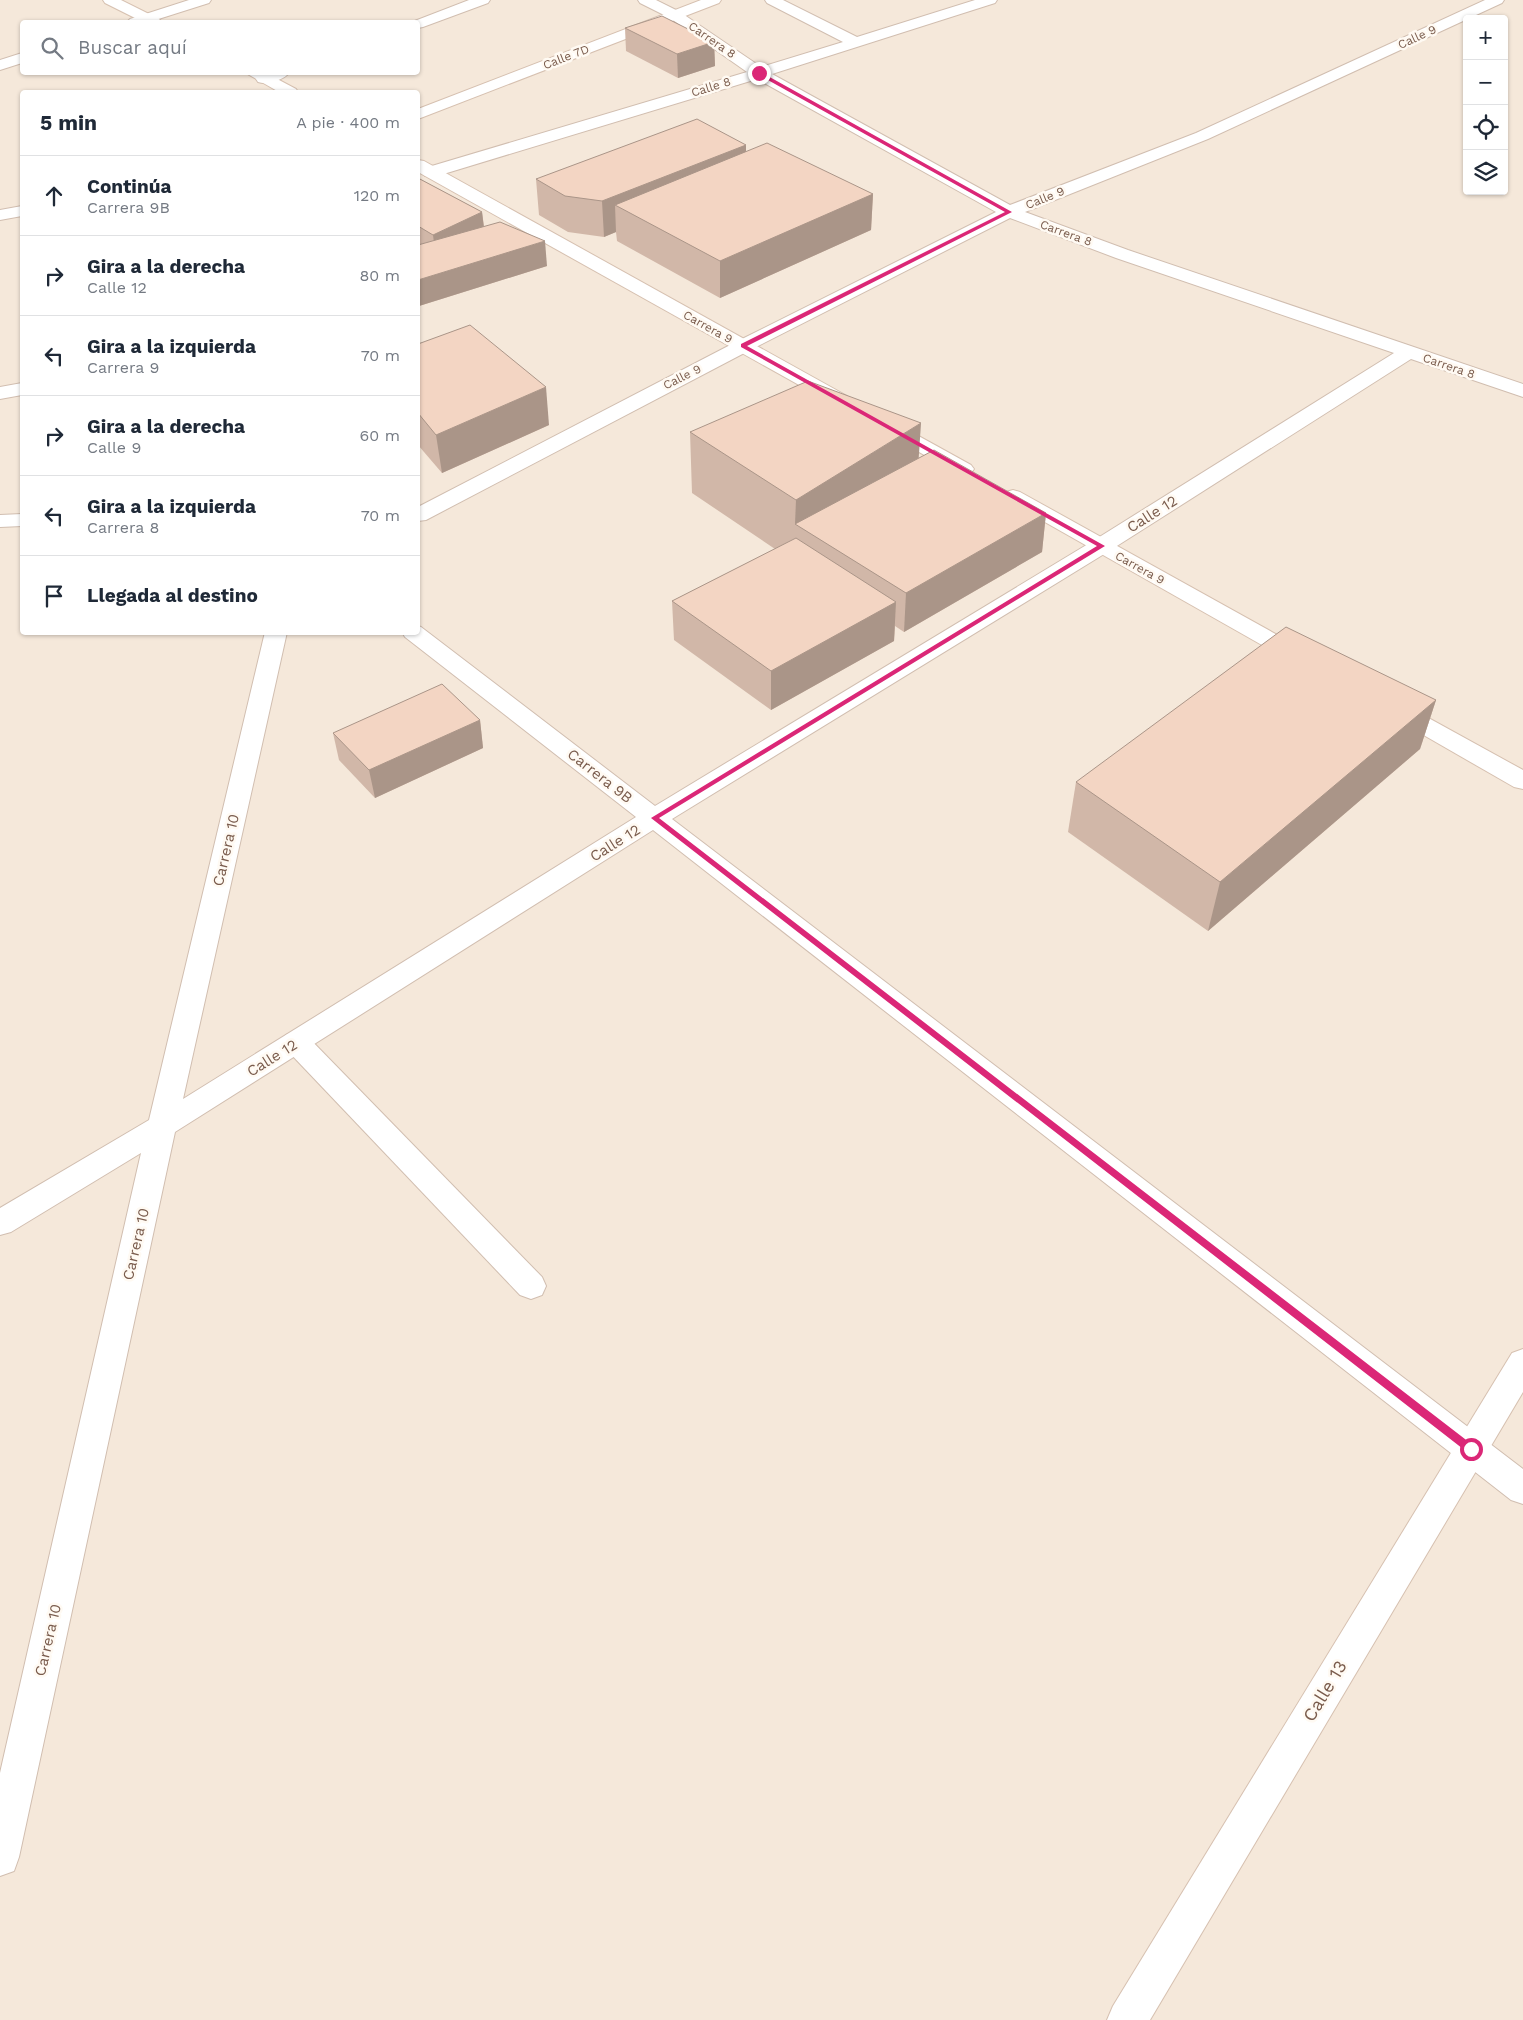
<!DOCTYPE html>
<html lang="es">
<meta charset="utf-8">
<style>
:root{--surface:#fff;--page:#f2f2f3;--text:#1f2937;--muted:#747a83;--line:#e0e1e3}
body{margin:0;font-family:"Work Sans",sans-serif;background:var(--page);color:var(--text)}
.controls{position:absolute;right:15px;top:15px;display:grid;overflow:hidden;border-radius:5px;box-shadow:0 1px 4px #0004}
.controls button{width:45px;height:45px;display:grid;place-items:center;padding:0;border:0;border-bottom:1px solid var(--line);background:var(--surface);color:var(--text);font:25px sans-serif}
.stop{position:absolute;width:15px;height:15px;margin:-11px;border:4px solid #db2777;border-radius:50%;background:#fff}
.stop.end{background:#db2777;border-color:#fff;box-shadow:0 1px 5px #0008}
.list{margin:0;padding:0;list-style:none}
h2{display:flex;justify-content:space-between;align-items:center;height:65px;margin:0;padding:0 20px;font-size:21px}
h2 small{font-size:16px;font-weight:400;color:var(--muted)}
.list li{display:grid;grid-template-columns:32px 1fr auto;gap:15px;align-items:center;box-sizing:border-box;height:80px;padding:0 20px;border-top:1px solid var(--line)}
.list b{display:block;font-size:19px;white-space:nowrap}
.list p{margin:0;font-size:16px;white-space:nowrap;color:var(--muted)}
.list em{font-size:16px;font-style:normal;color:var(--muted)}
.icon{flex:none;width:28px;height:28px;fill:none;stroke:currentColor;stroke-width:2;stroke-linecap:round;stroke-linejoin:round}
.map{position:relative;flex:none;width:1523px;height:2020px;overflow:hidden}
.search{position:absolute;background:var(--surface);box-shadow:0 1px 4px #0004;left:20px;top:20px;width:400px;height:55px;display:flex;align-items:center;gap:12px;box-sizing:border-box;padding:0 18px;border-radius:5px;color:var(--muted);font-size:19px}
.panel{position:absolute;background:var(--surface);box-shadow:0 1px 4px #0004;left:20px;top:90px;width:400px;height:545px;border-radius:5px}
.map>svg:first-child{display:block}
.residential{fill:#f5e8da;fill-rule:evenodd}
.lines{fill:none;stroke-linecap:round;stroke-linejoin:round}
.service-casing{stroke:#d1beb0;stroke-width:2}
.minor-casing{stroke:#d1beb0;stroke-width:2}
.tertiary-casing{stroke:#d1beb0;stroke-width:2}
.secondary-casing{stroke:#d6c0b0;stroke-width:2}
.service{fill:#fff;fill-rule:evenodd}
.minor{fill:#fff;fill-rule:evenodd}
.tertiary{fill:#fff;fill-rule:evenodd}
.secondary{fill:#fff;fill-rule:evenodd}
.wall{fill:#d1b7a8}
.shaded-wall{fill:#aa9588}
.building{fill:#f3d5c3;stroke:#aa9588}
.route{fill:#db2777}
.labels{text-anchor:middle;stroke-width:5;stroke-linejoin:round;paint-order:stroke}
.far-street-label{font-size:12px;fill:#7a5c4d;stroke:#fffaf3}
.street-label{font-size:15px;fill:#7a5c4d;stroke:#fffaf3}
.near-street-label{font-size:18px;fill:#7a5c4d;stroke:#fffaf3}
</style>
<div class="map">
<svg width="1523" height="2020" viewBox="0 0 1523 2020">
<rect width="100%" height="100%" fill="#fdf6ec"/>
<path class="residential" d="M0,0H1523V2020H0ZM1467,19H1504V191H1467ZM22,22H418V72H22ZM22,92H418V632H22Z"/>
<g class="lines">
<g class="service-casing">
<g id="service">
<polygon points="22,383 22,395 0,399 0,387"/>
<polygon points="22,514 22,526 0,527 0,515"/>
<polygon points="296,1031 306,1035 542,1277 546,1286 542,1295 531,1299 520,1295 286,1049 282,1042 286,1035"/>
</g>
</g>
<g class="minor-casing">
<g id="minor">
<polygon points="189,0 211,0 209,3 149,22 127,22 130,19"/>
<polygon points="469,0 490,0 488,3 423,27 418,28 418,22 412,22"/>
<polygon points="638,0 656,0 680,12 761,67 843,42 767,3 765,0 783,0 857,37 975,0 997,0 995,3 772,74 1010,205 1196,133 1485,0 1504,0 1502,3 1208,139 1025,212 1128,250 1523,384 1523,397 1411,359 1109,551 672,819 1523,1469 1523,1504 1511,1500 653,830 175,1132 19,1857 14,1871 0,1876 0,1773 141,1153 11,1232 0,1235 0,1208 149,1120 265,632 287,632 183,1099 636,817 405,637 402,632 418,632 418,626 421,627 655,806 1093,541 1394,353 1116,258 1010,218 750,350 426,520 418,521 418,507 736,342 996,212 757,79 437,176 425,176 423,172 425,168 747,72 670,18 640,3"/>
<polygon points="22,53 22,63 0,70 0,60"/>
<path d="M267,72H290C284,80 268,85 258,82L256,79L258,76Z"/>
</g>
</g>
<g class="tertiary-casing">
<polygon id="tertiary" points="22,206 22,216 0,220 0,210"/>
</g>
<g class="secondary-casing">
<g id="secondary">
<polygon points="103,0 121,0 159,19 162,22 143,22 105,3"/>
<polygon points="701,0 721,0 719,3 418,119 418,109"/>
<polygon points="244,72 264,72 296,89 298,92 279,92"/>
<polygon points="418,160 424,161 847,396 850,400 847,404 840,406 833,404 418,172"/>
<polygon points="888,421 895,423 971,465 974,469 971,473 964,475 957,473 881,431 878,427 881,423"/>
<polygon points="1013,490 1020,492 1308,652 1312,657 1308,662 1300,664 1292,662 1006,500 1002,496 1006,492"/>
<polygon points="1395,701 1403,704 1523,770 1523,789 1514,787 1387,714 1383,709 1387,704"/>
<polygon points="1523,1349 1523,1392 1150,2020 1107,2020 1113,2006 1512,1353"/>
</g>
</g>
<use href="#service" class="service"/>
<use href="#minor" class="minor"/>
<use href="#tertiary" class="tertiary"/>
<use href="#secondary" class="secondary"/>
</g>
<g class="wall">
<polygon points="625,28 714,42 715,66 678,78 626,51"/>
<polygon points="746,145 746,151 873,194 871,230 720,298 617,241 616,232 604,237 568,232 539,215 536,179"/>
<polygon points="418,178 482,212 484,226 547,266 419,306 418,305"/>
<polygon points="418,344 549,425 442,473 418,445"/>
<polygon points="690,432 919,458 1046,513 1042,552 904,632 895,626 894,641 771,710 674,640 672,601 775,549 692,493"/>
<polygon points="1436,700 1420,749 1208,931 1068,832 1076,782"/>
<polygon points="480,720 483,748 375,798 339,760 333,733"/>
</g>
<g class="shaded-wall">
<polygon points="714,42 715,66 678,78 677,54"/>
<polygon points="746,145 746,180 615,205 616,232 604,237 602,201"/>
<polygon points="873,194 871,230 720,298 720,261"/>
<polygon points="482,212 485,237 436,260 433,235"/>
<polygon points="545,241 547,266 419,306 418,298 418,280"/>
<polygon points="546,387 549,425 442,473 436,435"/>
<polygon points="921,423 917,484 795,524 796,500"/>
<polygon points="1046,513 1042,552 904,632 906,593"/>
<polygon points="896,602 894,641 771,710 771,671"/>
<polygon points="1436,700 1420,749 1208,931 1220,882"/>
<polygon points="480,720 483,748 375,798 369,770"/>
</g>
<g class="building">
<polygon points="662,16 714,42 677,54 625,28"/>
<polygon points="697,119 746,145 602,201 565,196 536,179"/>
<polygon points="767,143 873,194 720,261 615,205"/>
<polygon points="418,178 482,212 433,235 418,226"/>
<polygon points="500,222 545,241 418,280 418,245"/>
<polygon points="470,325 546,387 436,435 418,413 418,344"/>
<polygon points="808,381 921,423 796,500 690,432"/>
<polygon points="934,450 1046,513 906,593 795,524"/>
<polygon points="796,538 896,602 771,671 672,601"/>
<polygon points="1286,627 1436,700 1220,882 1076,782"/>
<polygon points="442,684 480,720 369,770 333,733"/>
</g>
<polygon class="route" points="759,71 1012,212 747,346 1105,546 659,818 1474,1446 1474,1452 1467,1452 651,818 1097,546 741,347 741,344 1005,212 757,74"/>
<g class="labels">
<g class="far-street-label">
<text transform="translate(1417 37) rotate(-25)" y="4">Calle 9</text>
<text transform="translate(712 40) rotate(35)" y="4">Carrera 8</text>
<text transform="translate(566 57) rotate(-21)" y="4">Calle 7D</text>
<text transform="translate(711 87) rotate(-17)" y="4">Calle 8</text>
<text transform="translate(1045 198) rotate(-22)" y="4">Calle 9</text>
<text transform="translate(1066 233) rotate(20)" y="4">Carrera 8</text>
<text transform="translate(708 327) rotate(29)" y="4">Carrera 9</text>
<text transform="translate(1449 366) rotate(19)" y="4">Carrera 8</text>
<text transform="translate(682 377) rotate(-27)" y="4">Calle 9</text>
<text transform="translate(1140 568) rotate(29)" y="4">Carrera 9</text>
</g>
<g class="street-label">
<text transform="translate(1152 514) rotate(-32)" y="5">Calle 12</text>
<text transform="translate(600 776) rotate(38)" y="5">Carrera 9B</text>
<text transform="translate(615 843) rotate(-32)" y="5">Calle 12</text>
<text transform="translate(226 850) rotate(-77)" y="5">Carrera 10</text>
<text transform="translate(272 1058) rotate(-32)" y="5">Calle 12</text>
<text transform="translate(136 1244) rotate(-77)" y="5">Carrera 10</text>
<text transform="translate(48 1640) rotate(-77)" y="5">Carrera 10</text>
</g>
<g class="near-street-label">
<text transform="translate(1325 1691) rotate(-59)" y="6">Calle 13</text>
</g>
</g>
</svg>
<div class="controls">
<button>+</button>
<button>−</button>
<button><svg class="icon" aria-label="locate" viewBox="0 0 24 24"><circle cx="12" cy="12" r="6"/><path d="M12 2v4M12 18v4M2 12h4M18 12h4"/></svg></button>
<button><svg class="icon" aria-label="layers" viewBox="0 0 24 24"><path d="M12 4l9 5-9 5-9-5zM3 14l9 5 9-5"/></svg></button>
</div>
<div class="stop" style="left:1471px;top:1449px"></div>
<div class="stop end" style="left:759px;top:73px"></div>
<div class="search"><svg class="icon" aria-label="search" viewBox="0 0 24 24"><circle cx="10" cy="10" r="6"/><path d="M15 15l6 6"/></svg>Buscar aquí</div>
<section class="panel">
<h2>5 min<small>A pie · 400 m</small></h2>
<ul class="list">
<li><svg class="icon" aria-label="ahead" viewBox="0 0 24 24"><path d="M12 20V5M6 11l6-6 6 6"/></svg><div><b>Continúa</b><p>Carrera 9B</p></div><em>120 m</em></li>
<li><svg class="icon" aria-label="right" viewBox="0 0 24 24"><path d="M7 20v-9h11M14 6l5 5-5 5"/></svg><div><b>Gira a la derecha</b><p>Calle 12</p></div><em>80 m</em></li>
<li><svg class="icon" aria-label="left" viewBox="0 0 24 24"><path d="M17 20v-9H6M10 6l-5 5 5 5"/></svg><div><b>Gira a la izquierda</b><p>Carrera 9</p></div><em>70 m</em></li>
<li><svg class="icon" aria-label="right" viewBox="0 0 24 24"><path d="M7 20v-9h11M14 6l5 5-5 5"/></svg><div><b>Gira a la derecha</b><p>Calle 9</p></div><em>60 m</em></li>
<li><svg class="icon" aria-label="left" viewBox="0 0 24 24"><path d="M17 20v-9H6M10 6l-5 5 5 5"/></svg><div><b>Gira a la izquierda</b><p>Carrera 8</p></div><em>70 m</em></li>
<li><svg class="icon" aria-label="arrive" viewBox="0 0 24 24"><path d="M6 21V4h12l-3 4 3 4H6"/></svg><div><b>Llegada al destino</b></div></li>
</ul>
</section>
</div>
